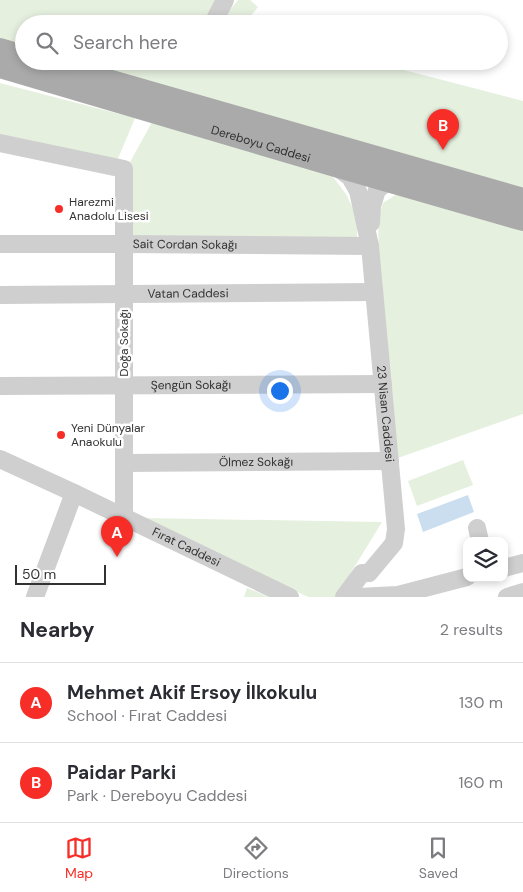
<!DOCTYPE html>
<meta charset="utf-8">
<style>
:root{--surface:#fff;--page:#f2f2f3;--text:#2b2b33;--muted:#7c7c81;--line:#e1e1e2;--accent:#f62e27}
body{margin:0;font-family:"DM Sans",sans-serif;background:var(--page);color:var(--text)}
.controls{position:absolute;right:15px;bottom:15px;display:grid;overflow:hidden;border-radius:10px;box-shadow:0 2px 8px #0003}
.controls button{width:45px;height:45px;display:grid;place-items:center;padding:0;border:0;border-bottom:1px solid var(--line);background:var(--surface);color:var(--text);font:25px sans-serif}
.scale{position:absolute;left:15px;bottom:12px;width:91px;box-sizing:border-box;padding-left:5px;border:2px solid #323232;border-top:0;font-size:14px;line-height:18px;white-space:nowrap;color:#323232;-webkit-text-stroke:4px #fff;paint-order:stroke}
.you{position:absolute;left:279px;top:390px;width:18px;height:18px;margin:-12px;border:4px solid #fff;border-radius:50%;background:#1a73e8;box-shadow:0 0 0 8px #1a73e833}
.badge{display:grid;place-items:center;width:32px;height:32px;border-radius:50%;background:var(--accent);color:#fff;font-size:16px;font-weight:700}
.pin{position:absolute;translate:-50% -41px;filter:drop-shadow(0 1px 2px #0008)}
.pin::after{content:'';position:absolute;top:26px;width:18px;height:15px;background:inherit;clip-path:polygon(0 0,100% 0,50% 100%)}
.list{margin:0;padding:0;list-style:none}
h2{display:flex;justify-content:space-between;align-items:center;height:65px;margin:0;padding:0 20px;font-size:21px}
h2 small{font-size:16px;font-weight:400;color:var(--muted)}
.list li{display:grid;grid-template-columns:32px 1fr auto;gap:15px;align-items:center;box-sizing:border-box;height:80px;padding:0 20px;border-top:1px solid var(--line)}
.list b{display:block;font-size:19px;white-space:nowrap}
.list p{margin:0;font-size:16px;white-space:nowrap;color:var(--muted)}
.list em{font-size:16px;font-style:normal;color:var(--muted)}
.icon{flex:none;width:28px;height:28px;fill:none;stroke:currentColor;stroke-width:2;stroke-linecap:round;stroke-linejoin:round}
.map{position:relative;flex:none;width:523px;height:597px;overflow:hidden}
.search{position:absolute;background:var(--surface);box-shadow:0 2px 8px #0003;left:15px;right:15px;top:15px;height:55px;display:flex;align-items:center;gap:12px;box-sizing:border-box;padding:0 18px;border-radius:28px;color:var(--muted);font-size:19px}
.sheet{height:225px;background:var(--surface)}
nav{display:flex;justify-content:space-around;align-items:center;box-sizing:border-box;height:70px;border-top:1px solid var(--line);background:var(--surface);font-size:14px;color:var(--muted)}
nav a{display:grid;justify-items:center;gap:2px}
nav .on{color:var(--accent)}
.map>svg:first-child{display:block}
.green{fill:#e6f0df}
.water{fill:#cadef0}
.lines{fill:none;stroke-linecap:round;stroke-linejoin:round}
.minor{stroke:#cfcfcf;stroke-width:18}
.major{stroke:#aaa;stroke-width:22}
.poi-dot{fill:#f62e27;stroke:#fff;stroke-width:2}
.labels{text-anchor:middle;stroke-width:5;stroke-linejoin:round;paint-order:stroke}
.street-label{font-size:12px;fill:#323232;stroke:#fff}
.poi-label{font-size:12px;fill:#323232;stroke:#fff;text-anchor:start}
</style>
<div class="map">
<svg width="523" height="597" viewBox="0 0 523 597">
<rect width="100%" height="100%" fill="#fff"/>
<g class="green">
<polygon points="0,0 222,0 221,21 238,0 250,0 258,7 244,24 24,24 24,48 0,41"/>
<polygon points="69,61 369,61 523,101 523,198"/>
<polygon points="0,83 135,118 117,161 0,141"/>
<polygon points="152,122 330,173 346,194 357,217 357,242 124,244 129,164"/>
<polygon points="400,192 523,226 523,414 398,458 389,396 380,306 378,219 383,203"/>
<polygon points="463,460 473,485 417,506 408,481"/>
<polygon points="142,518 382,522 336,597 308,597"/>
<polygon points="247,588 269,597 244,597"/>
</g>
<polygon class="water" points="468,495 474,512 423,532 417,514"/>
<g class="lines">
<g class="minor">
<polyline points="213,23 225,0"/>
<polyline points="0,143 124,169 124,518"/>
<path id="s1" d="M336,167L350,177L358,191L370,246L396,529L394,543L369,573"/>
<polyline points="371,223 372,206 377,190 388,181"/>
<path id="s2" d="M0,244H124L370,246"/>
<path id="s3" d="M0,295L374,292"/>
<path id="s4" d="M0,386L383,384"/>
<path id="s5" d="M0,459L74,493L290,597"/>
<path id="s6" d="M124,463L390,461"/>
<polyline points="477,528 480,541"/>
<polyline points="504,568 523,563"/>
<polyline points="35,597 74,493"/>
<polyline points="344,597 362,573 369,573"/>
<polyline points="357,597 398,595 467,577"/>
<polyline points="507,597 523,592"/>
</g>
<g class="major">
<polyline points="0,49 24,56"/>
<polyline points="42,61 523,199"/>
<path id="s7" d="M0,67L335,166L523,220"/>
</g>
</g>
<g class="poi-dot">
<circle cx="59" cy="209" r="5"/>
<circle cx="61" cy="435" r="5"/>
</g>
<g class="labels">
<g class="street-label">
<text dy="4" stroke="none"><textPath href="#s7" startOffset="272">Dereboyu Caddesi</textPath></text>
<text dy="4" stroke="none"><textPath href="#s2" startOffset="185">Sait Cordan Sokağı</textPath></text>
<text dy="4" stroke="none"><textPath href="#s3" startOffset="188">Vatan Caddesi</textPath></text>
<text transform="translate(124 343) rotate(-90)" y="4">Doğa Sokağı</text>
<text dy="4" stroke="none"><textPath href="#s4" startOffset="191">Şengün Sokağı</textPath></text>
<text dy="4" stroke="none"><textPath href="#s1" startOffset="258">23 Nisan Caddesi</textPath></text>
<text dy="4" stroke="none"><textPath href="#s6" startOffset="132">Ölmez Sokağı</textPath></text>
<text dy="4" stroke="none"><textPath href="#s5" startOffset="206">Fırat Caddesi</textPath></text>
</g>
<g class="poi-label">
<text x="69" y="206">Harezmi<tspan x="69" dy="14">Anadolu Lisesi</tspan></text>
<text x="71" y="432">Yeni Dünyalar<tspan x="71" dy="14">Anaokulu</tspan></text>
</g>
</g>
</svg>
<div class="controls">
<button><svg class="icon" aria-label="layers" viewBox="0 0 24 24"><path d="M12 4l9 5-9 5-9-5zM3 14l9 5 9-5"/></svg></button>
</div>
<div class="scale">50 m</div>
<div class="you"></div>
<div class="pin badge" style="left:117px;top:557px">A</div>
<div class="pin badge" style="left:443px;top:150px">B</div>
<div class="search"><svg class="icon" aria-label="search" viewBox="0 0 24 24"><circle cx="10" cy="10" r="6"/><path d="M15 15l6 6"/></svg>Search here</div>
</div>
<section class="sheet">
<h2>Nearby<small>2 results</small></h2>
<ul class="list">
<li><span class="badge">A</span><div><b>Mehmet Akif Ersoy İlkokulu</b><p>School · Fırat Caddesi</p></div><em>130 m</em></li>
<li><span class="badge">B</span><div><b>Paidar Parki</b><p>Park · Dereboyu Caddesi</p></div><em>160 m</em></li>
</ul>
</section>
<nav>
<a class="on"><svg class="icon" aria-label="map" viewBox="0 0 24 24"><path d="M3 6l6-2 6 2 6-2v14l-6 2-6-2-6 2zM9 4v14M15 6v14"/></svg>Map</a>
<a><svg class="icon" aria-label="directions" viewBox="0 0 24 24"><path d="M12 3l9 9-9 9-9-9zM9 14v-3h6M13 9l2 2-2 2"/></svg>Directions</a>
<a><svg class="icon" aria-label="saved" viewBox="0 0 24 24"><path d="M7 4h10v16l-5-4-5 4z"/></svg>Saved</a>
</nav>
